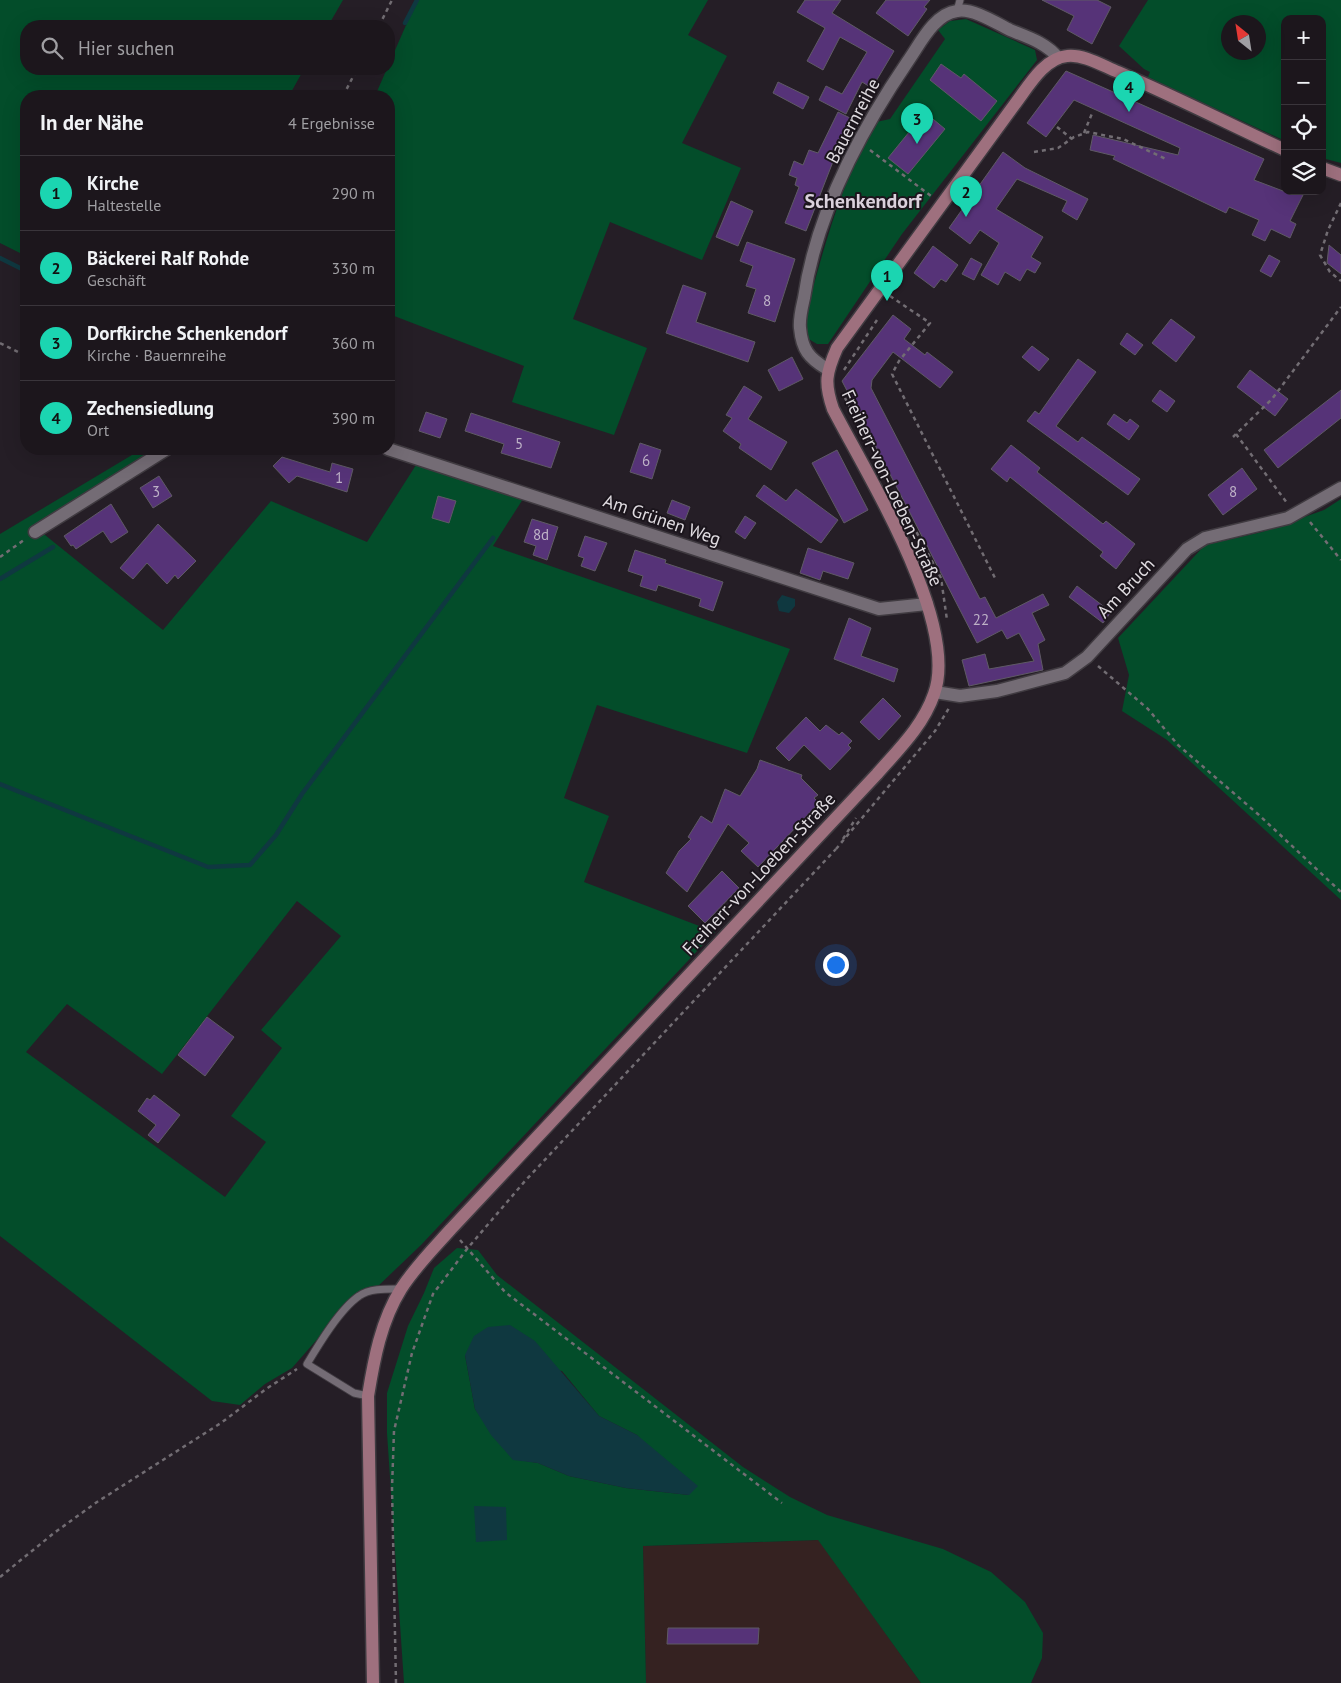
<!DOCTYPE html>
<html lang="de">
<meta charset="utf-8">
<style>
:root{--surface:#1c161c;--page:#251f25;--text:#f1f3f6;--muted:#a09fa3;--line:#3a353b;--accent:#1bd5b1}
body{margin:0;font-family:"PT Sans",sans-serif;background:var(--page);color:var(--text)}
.controls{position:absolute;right:15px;top:15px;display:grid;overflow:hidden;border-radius:10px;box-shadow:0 5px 20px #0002}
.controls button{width:45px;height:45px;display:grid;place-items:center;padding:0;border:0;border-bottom:1px solid var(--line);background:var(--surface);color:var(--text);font:25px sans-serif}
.compass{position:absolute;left:1221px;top:15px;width:45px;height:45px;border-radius:50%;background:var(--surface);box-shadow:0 5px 20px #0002;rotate:330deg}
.you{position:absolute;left:835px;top:964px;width:18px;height:18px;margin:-12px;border:4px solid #fff;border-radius:50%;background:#1a73e8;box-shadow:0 0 0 8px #1a73e833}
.badge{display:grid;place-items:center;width:32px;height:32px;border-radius:50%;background:var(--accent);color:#111;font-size:16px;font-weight:700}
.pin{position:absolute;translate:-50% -41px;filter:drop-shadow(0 1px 2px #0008)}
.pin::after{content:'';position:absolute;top:26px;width:18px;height:15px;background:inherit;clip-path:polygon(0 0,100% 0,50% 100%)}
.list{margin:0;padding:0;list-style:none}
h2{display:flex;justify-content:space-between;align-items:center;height:65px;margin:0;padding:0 20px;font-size:21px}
h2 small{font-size:16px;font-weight:400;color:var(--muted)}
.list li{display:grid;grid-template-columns:32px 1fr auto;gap:15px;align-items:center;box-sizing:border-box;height:75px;padding:0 20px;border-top:1px solid var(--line)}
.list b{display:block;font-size:19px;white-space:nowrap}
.list p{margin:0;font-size:16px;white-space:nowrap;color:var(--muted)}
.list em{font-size:16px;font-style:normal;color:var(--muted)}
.icon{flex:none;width:28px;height:28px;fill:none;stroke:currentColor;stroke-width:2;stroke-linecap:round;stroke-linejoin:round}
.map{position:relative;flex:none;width:1341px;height:1683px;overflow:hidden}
.search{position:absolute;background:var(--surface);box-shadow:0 5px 20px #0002;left:20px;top:20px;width:375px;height:55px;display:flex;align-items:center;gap:12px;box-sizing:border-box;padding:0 18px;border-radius:20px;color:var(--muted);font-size:19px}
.panel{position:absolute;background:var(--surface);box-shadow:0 5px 20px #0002;left:20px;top:90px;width:375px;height:365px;border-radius:20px}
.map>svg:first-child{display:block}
.industrial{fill:#352221}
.green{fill:#034d2a;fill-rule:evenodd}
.water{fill:#0f3840}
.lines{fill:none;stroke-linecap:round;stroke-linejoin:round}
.stream{stroke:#0f3840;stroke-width:4.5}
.building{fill:#563378;stroke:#5f5a65}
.service-casing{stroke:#403b41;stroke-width:9}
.minor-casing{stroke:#403b41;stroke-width:15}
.secondary-casing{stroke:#403b41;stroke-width:15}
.path{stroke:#726d73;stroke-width:2.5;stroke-dasharray:4 4;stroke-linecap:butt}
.service{stroke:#746c75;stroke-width:7}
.minor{stroke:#746c75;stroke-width:12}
.secondary{stroke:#9e707e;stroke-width:12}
.labels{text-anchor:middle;stroke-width:4;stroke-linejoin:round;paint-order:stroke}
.number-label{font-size:15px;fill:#beb2c7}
.street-label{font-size:18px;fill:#e0dce1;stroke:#1b151c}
.quarter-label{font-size:20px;font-weight:bold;fill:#dad1dc;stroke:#1b151c}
</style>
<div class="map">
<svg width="1341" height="1683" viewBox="0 0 1341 1683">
<rect width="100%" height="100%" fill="#251e26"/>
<polygon class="industrial" points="819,1540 921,1683 646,1683 643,1546"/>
<g class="green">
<polygon points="0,0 343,0 328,26 26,26 26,69 304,69 289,96 26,96 26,256 0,243"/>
<polygon points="417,0 708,0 688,35 727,56 682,143 741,168 702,260 610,222 573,319 647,348 614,435 512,402 524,366 389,314 389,96 375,96"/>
<path d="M1148,0H1341V163L1322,158V19H1285V141L1148,77L1150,72L1144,69L1119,46ZM1228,22H1258V52H1228Z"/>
<path d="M966,19L1035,50L1037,60L902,234L828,344H817L807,338L803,325C822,254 839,186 876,122L890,119L945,39L938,30L950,21Z"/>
<path d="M142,449H159L38,524L45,535L163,630L271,501L367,542L416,465L523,499L493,546L790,649L747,753L597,705L564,798L609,816L584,882L715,932L421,1245L376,1288L341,1312L292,1368L265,1384L240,1405L212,1401L0,1236V534ZM297,901L341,936L261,1030L282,1048L231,1116L266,1142L225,1197L26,1052L67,1004L162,1074Z"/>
<polygon points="1341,499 1341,900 1167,740 1122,711 1129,675 1118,638 1205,545 1262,532 1324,510"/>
<path d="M457,1248L478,1250L497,1275L743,1467L790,1497L827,1515L943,1549L991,1572L1025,1602L1043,1633L1042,1658L1031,1683H921L818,1540L643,1546L646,1683H404L387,1433V1393L408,1326L424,1293L434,1268ZM465,1355L562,1371L599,1416L637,1435L689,1495L626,1488L569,1476L538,1463L513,1459L475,1409Z"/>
</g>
<g class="water">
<polygon points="782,595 795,599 795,606 789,613 779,611 777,602"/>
<polygon points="510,1325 535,1341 599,1416 637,1435 698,1486 689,1495 626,1488 569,1476 538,1463 513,1460 491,1435 475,1409 465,1355 474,1336 488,1327"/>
<polygon points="474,1506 506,1507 507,1540 476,1542"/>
</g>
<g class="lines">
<g class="stream">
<polyline points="405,23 417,0"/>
<polyline points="0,258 26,271"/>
<polyline points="0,579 53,547"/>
<polyline points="0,784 208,867 250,865 276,835 302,794 493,538"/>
</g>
</g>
<g class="building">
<polygon points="805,0 841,0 832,13 894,51 872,88 862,82 846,114 819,100 826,86 842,94 867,52 840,37 823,70 807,61 825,28 797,12"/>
<polygon points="886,0 930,0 924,7 927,9 908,36 876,13"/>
<polygon points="1042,0 1097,0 1111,7 1092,44 1067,30 1074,16"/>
<polygon points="941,64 961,78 964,74 997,101 981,121 930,80"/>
<polygon points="1066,71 1264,159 1254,180 1283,191 1305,191 1290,221 1296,224 1290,238 1271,229 1265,241 1252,235 1259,220 1229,207 1226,213 1113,159 1115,156 1090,150 1093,135 1178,155 1180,148 1074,100 1046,137 1027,123"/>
<polygon points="778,82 809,97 803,109 773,93"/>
<polygon points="916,105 945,129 908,174 888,158 914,126 905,118"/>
<polygon points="838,112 852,119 832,159 834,159 806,231 785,223 799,187 795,185 797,178 789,175 794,161 803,165 809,150 818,153"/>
<polygon points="1003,152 1025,168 1088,199 1077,220 1062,211 1067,201 1017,179 996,209 1043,237 1031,257 1041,263 1035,273 1027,269 1020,281 1005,272 998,285 981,275 999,243 980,230 970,244 949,228"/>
<polygon points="731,201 753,211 738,246 716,237"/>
<polygon points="747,242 795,259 775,322 748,313 756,289 746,286 753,266 740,261"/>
<polygon points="1329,245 1341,255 1341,274 1327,263"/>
<polygon points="933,246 958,265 946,282 941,279 934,288 914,273"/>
<polygon points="1269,255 1280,261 1271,277 1260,271"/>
<polygon points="971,258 982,264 974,280 962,274"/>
<polygon points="683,285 706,293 696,322 755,342 748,362 666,333"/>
<polygon points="893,315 911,329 904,339 925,355 927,352 953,372 940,388 893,352 872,380 871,388 980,599 985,597 996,618 1043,594 1049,605 1032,613 1045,640 1038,644 1043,670 969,686 962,660 985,654 989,669 1034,661 1019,633 1007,639 1002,630 977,643 842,381"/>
<polygon points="1171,319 1195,337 1176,362 1152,343"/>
<polygon points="1127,333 1143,345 1135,355 1120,344"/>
<polygon points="1032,346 1049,359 1039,371 1022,357"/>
<polygon points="792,357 803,379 779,391 768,370"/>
<polygon points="1078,359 1096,372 1056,426 1078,442 1082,437 1140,479 1128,495 1027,421 1035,411 1039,414"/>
<polygon points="1250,370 1288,399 1275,416 1237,387"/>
<polygon points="744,386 762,397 748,419 787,442 771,470 739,448 741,444 723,431 732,418 726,415"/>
<polygon points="1160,390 1175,401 1167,412 1152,401"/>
<polygon points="1341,390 1341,418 1278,468 1264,450"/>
<polygon points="426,412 447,419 440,438 419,431"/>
<polygon points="471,413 560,442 551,468 501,453 504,444 465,431"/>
<polygon points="1114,414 1127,423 1130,419 1139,426 1129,440 1107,424"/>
<polygon points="640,443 661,450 652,479 630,472"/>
<polygon points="1011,445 1040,468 1037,472 1103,524 1106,521 1135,544 1116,569 1100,556 1103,552 1010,477 1007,482 991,469"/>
<polygon points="837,450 868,510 844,523 812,463"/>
<polygon points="282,457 330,472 332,463 353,469 347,492 297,476 289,483 273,466"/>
<polygon points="1242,468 1257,489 1223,515 1208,495"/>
<polygon points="159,476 172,496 153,508 140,488"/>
<polygon points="764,485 786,501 796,489 838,520 821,543 756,496"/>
<polygon points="438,496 456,501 449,523 432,518"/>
<polygon points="672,500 690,507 685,520 667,513"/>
<polygon points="111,504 128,532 111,543 103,531 76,549 73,545 71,546 64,536"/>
<polygon points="745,516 756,523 745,539 735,532"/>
<polygon points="532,519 558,527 547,560 533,555 536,546 524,542"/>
<polygon points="158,524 196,561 178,579 175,575 167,584 147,563 133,579 120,568"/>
<polygon points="585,536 607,543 595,571 581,566 584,558 578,556"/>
<polygon points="808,548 854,563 848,579 823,571 820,580 800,573"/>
<polygon points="635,550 666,560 665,563 723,582 713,611 699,606 701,599 658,585 656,591 640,586 643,576 628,571"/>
<polygon points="1077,586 1111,612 1103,623 1069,597"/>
<polygon points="849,618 871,628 861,656 898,669 894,682 834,659"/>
<polygon points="883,698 901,716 879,740 860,722"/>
<polygon points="806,717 820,731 826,725 839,735 842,732 852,741 848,745 851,748 830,770 804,745 789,761 776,748"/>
<polygon points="760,760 802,775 801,778 818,795 814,798 819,803 758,867 741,851 749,843 728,824 687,892 666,873 679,851 691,839 688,837 701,816 712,823 725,789 740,796 757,769"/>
<polygon points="722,871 739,888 705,923 688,906"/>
<polygon points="207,1017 234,1037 205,1076 178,1055"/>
<polygon points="154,1095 180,1115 158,1143 148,1135 156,1125 138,1111 147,1098 150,1100"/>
<polygon points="668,1628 759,1628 758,1644 667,1644"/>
</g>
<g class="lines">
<g class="service-casing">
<g id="service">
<polyline points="957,11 960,0"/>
<path d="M368,1396L354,1393L307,1364C319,1344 340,1309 359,1296C370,1288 388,1289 401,1289"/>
</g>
</g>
<g class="minor-casing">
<g id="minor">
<path d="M827,369C809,358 802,350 800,328C799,318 802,307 804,298C816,214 861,130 908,61C920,44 934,14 957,11C973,8 996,23 1010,30C1027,37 1047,43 1058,58"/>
<polyline points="388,449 879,609 927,604"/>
<polyline points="35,532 167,449"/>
<polyline points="935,692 960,696 997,691 1065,673 1087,657 1187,549 1205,538 1288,518 1341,488"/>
</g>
</g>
<g class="secondary-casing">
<g id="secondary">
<polyline points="1322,168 1341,175"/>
<path d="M373,1683L368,1396C374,1359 381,1321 401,1289C415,1267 434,1248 451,1229L877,774C898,750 923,726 934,694C960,623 867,475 833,409C824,383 826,373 837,348L1015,104C1028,87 1044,58 1067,56C1084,54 1103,66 1118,72C1174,96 1229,124 1285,150"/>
</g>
</g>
<g class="path">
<polyline points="379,26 392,0"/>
<polyline points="343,96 357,69"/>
<polyline points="1057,127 1072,139"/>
<polyline points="1084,133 1093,111"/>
<polyline points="870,150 931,196"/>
<polyline points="1034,152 1058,148 1074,137 1088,132 1123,139 1166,159"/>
<polyline points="1341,203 1328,230 1320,255 1330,272 1341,281"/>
<polyline points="890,296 930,323 899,361 892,374 996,580"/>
<polyline points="0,343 26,356"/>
<polyline points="844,370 877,320"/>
<polyline points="845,398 941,578 947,620"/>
<polyline points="1236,434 1287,503"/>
<polyline points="1233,437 1272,399 1341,307"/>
<polyline points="1310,522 1341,560"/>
<polyline points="0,557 24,540"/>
<polyline points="1098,666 1148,709 1178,745 1259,815 1341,892"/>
<polyline points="843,839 856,818"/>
<polyline points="836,849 935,731 949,708"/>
<polyline points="460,1240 505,1292 782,1503"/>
<polyline points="0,1577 54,1533 97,1502 221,1423 266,1389 297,1369"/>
<polyline points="396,1683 392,1488 394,1431 412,1353 433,1294 467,1249 525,1181 836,849"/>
</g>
<use href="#service" class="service"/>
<use href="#minor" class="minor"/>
<use href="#secondary" class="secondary"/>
</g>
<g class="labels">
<g class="number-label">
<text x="767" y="306">8</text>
<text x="519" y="449">5</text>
<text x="646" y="466">6</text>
<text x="339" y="483">1</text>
<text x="156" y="497">3</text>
<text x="1233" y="497">8</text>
<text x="541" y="540">8d</text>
<text x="981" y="625">22</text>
</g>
<g class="street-label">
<text transform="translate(853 121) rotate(-62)" y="6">Bauernreihe</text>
<text transform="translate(892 488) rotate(65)" y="6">Freiherr-von-Loeben-Straße</text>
<text transform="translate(662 520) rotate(19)" y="6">Am Grünen Weg</text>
<text transform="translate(1126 588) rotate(-47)" y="6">Am Bruch</text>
<text transform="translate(759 874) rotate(-47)" y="6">Freiherr-von-Loeben-Straße</text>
</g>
<g class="quarter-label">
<text x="863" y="208">Schenkendorf</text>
</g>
</g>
</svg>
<div class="controls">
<button>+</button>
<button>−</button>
<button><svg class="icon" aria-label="locate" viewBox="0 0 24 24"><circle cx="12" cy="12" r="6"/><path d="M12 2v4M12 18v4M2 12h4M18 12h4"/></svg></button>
<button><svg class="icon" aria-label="layers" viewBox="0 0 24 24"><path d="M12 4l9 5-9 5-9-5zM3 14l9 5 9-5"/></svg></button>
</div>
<svg class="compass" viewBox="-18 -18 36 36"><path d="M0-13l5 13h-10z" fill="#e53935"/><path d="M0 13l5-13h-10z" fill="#a09fa3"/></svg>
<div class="you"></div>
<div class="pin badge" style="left:887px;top:301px">1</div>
<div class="pin badge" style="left:966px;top:217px">2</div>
<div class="pin badge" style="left:917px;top:144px">3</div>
<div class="pin badge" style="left:1129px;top:112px">4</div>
<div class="search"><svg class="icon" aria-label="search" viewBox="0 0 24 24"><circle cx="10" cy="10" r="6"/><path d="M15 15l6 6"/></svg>Hier suchen</div>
<section class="panel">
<h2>In der Nähe<small>4 Ergebnisse</small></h2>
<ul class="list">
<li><span class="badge">1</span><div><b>Kirche</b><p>Haltestelle</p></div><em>290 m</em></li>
<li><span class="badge">2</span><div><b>Bäckerei Ralf Rohde</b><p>Geschäft</p></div><em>330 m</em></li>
<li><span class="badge">3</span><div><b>Dorfkirche Schenkendorf</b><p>Kirche · Bauernreihe</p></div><em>360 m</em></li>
<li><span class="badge">4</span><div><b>Zechensiedlung</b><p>Ort</p></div><em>390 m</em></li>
</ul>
</section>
</div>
